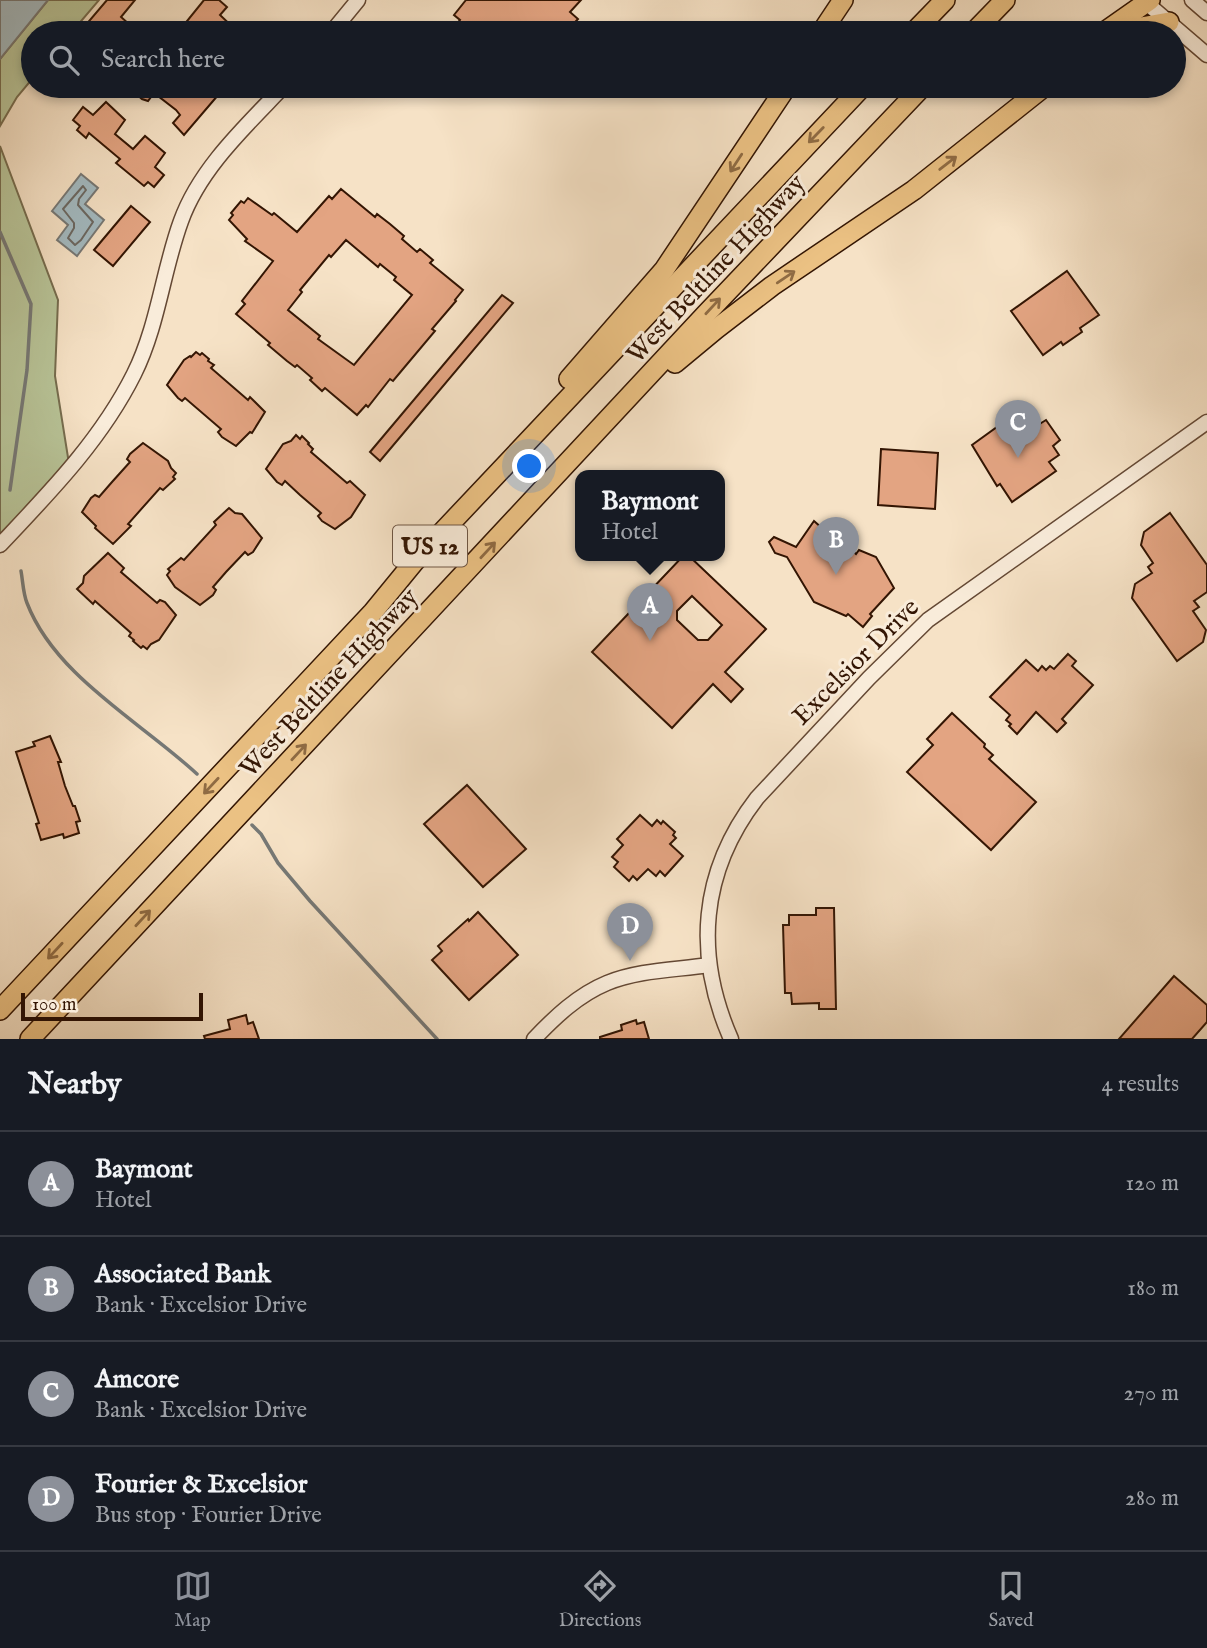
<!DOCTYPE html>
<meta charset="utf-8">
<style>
:root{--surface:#171b24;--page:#242831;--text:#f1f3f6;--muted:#9ea1a6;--line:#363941;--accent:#8c9099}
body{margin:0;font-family:"IM FELL English",serif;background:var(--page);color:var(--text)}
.scale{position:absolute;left:21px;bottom:18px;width:182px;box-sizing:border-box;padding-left:7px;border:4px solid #331503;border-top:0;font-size:19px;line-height:24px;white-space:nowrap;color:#331503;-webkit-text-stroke:5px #f9ecda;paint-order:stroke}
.you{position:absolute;left:530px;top:467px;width:24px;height:24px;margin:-18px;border:5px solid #fff;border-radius:50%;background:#1a73e8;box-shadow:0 0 0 10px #1a73e833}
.badge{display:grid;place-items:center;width:46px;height:46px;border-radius:50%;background:var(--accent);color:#fff;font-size:23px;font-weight:700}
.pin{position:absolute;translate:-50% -58px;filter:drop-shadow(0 2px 4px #0008)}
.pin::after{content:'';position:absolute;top:37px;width:24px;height:21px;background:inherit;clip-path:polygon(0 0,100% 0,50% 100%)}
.popup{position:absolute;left:575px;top:470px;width:150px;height:91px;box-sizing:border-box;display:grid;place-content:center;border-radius:14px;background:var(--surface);filter:drop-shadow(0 2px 5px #0005);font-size:23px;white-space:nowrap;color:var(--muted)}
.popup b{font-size:26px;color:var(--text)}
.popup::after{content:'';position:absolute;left:50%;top:100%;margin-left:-14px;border:14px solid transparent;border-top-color:var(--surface)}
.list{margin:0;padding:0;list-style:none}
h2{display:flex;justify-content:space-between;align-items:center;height:91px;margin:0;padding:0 28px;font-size:30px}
h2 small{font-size:23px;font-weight:400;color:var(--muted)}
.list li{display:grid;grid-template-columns:46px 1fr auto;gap:21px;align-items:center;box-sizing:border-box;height:105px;padding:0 28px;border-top:2px solid var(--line)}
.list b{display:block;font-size:26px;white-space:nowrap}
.list p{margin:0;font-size:23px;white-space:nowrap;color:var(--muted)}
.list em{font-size:23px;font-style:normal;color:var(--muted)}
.icon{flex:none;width:38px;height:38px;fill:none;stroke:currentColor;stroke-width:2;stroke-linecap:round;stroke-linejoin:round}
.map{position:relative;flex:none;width:1207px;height:1039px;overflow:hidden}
.search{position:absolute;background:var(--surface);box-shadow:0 4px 10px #0003;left:21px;right:21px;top:21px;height:77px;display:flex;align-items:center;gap:18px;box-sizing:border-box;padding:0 24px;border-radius:38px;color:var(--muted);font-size:26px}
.sheet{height:511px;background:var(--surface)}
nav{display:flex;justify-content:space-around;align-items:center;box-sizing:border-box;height:98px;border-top:2px solid var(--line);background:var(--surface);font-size:19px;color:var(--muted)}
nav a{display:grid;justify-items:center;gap:4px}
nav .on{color:var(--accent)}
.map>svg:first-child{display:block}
.green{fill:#b8c498;stroke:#766c4e;stroke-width:2}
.water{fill:#a3bac1;stroke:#767875;stroke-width:2}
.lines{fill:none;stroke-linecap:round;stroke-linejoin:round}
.shore{stroke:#6b6862;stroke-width:2}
.stream{stroke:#767875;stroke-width:3.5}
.building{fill:#e3a482;stroke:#331503;stroke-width:2;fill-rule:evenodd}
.minor-casing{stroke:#644834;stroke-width:17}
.highway-casing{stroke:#331503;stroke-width:22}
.minor{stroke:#f9ecda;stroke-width:14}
.highway{stroke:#ebc183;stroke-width:19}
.oneway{stroke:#8f6b43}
.labels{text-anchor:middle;stroke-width:6;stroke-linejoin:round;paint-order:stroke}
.shield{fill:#f9ecda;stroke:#6e5644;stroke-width:2}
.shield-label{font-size:24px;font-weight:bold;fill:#331503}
.street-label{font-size:26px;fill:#331503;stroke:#f9ecda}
</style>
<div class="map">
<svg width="1207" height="1039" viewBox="0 0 1207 1039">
<rect width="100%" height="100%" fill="#f6e2c6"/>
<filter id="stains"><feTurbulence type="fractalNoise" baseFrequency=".00286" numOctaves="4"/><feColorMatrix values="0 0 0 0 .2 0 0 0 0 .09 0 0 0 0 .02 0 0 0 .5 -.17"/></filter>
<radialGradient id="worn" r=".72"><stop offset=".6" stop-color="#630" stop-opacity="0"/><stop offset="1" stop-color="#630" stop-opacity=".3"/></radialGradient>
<g class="green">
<polygon points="48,0 99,0 71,33 33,33 33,78 17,97 0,126 0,59"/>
<polygon points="0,146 58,300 55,376 70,470 7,538 0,532"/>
</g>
<g class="water">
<polygon points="0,0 48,0 0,59"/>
<polygon points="81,174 98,188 85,204 104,220 77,256 57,240 68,225 52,211"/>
</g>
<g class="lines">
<polygon class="shore" points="83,186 86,190 79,199 78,205 93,222 81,240 75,245 68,238 74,228 74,223 63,209"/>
<g class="stream">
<polyline points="0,232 31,304 27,370 10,490"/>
<path d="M21,571C23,582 23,593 27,603C55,676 141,722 197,774"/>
<polyline points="252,825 261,834 278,863 310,901 437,1039"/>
</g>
</g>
<g class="building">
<polygon points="107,0 135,0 121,17 139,33 92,33 84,27"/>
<polygon points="204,0 219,0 227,7 220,15 239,33 184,33 188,29 183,26"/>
<polygon points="466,0 581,0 570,12 578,19 565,33 464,33 455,26 460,20 454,15"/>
<polygon points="141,86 191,86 199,92 204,86 210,86 219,94 184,135 173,123 180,115 176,110 154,93 148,101 142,99 135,93"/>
<polygon points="106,102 125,120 115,134 133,149 145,136 165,153 155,167 164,175 154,187 148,182 144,186 116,163 120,159 89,133 86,138 77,130 80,126 73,120 83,107 93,115"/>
<path d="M341,189L375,217L377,214L390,224L404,236L402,239L417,252L420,249L433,260L430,263L463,290L455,300L456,301L432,329L435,331L403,369L393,381L390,379L368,407L366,405L357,415L325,388L322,391L310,380L312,378L297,365L295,367L287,361L268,345L270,343L236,314L245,304L242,301L273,261L245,241L247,239L229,220L233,215L231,213L241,201L244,203L248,198L272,215L274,213L297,232L329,196L332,199ZM346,240L378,267L380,264L396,277L394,280L412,295L354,365L318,339L320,336L288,310L302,292L300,290L329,255L331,257Z"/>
<polygon points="131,206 150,222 113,266 94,250"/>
<polygon points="1067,271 1099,315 1080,328 1082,332 1063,345 1061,342 1043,355 1011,311"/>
<polygon points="502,295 513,303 380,461 370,452"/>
<polygon points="196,352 200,355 202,353 209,359 208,361 214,365 211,368 248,400 250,397 265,412 252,433 250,432 236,446 222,437 218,432 221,429 185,398 182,401 178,398 167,385 184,360 190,356 191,357"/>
<polygon points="1015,414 1021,423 1031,416 1038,425 1046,420 1060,440 1053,446 1059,455 1049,462 1056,471 1012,502 1000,484 997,486 972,445"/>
<polygon points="296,435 300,439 302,436 309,443 308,444 313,449 311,452 347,483 350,481 365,495 351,517 335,529 322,521 318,516 321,513 300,495 285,481 282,485 277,482 266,469 283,444 291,441"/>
<polygon points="143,443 168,461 171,468 176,473 173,477 175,479 163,490 160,488 128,524 131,526 113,544 95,528 96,526 82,512 91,498 95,495 99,497 112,482 130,462 127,459 130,454"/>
<polygon points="881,449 938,453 935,509 878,505"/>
<polygon points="229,508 235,513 242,514 262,538 253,552 248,555 245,552 226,572 213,587 216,590 213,595 200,605 175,587 167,575 170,571 168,569 181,558 184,560 216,525 214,522"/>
<polygon points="1170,513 1207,565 1207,592 1194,601 1199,607 1193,611 1206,630 1203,642 1177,661 1132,598 1135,584 1152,573 1148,567 1153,563 1141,545 1144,532"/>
<polygon points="814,521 841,545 844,543 856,554 859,550 876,557 894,588 870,614 872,616 863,627 848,614 846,616 814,602 787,557 775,553 769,542 774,537 796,547"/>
<polygon points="108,553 124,568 121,572 157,603 160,600 165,602 176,615 159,640 151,644 147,649 143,646 141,648 133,641 134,640 129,636 131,633 95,601 93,604 77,589 83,583 84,576"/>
<path d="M684,555H688L766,629L725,672L743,689L731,702L713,684L672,728L592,652ZM692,596L722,625L708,640H698L677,620V611Z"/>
<polygon points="1068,654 1076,661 1072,666 1093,685 1062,719 1066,723 1057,732 1036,712 1017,734 1009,726 1011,724 1006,720 1010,715 990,697 1026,660 1038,671 1042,666 1046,670 1050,666 1054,669"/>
<polygon points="952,713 985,744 984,747 993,755 989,759 1036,802 991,850 907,772 933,745 927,739"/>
<polygon points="50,736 61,762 58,762 65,786 73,806 75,806 80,821 76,822 79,833 64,838 63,834 41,840 36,824 39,823 16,752 35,746 33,742"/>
<polygon points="467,785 526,849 483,887 424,824"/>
<polygon points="640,815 652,826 657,820 661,824 663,821 675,832 673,835 676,838 670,844 683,856 665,876 660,871 656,876 648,869 637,880 633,876 629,881 614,867 618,862 612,857 623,845 617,839"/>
<polygon points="816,908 834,908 836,1009 819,1009 819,1003 792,1004 791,993 785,993 783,925 789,925 789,915 816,915"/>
<polygon points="478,912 518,955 469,1000 432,960 442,951 438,946 468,919 469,921"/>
<polygon points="1174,976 1207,1005 1207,1022 1192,1039 1119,1039"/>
<polygon points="246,1015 248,1024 253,1022 259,1039 205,1039 204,1036 230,1029 228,1020"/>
<polygon points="636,1020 637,1024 644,1022 649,1039 600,1039 600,1037 622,1030 621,1025"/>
</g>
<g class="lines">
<g class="minor-casing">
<g id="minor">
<polyline points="1143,0 1207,55"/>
<polyline points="1192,0 1207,13"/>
<polyline points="331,33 358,0"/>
<path d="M0,545C50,492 101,440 134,374C158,326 163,270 181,221C200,168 246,126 284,86"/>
<path d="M534,1039C555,1017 578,995 607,983C639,970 675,970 709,965"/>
<path d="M731,1039C694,955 700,872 757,798L869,678L928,620L1207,422"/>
</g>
</g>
<g class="highway-casing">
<g id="highway">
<polyline points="821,33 843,0"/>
<polyline points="913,33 945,0"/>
<polyline points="973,33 1005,0"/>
<polyline points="1103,33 1150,0"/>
<polyline points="1128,33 1141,27 1169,22"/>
<polyline points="675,363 716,329 772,286 914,190 1045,86"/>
<polyline points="569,379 664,270 787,86"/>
<polyline points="0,1010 373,612 414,562 863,86"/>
<polyline points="30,1039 706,314 923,86"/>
</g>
</g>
<use href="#minor" class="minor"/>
<use href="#highway" class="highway"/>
</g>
<defs><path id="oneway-shaft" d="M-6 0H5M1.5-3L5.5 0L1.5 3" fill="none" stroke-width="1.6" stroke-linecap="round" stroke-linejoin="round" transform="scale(1.75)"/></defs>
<g class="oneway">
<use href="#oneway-shaft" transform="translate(816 135) rotate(134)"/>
<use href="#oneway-shaft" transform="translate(736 163) rotate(123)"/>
<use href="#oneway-shaft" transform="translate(948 163) rotate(-38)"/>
<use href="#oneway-shaft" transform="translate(786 277) rotate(-34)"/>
<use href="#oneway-shaft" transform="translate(713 306) rotate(-47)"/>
<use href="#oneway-shaft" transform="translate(488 550) rotate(-47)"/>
<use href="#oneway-shaft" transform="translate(299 752) rotate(-47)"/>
<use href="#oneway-shaft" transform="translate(211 786) rotate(133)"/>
<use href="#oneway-shaft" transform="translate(143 918) rotate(-47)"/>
<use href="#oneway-shaft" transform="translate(55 951) rotate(133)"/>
</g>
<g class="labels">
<rect class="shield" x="393" y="525.5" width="74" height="41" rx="5"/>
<g class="shield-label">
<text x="430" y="554">US 12</text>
</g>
<g class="street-label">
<text transform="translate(715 268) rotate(-47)" y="9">West Beltline Highway</text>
<text transform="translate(855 661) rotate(-45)" y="9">Excelsior Drive</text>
<text transform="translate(328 682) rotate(-47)" y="9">West Beltline Highway</text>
</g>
</g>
<rect width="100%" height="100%" filter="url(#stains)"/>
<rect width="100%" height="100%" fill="url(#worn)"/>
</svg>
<div class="scale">100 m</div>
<div class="you"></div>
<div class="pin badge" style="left:650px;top:641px">A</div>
<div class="popup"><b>Baymont</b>Hotel</div>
<div class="pin badge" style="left:836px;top:575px">B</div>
<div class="pin badge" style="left:1018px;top:458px">C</div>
<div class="pin badge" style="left:630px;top:961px">D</div>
<div class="search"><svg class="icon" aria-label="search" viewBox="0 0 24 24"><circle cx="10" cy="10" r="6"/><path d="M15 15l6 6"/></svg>Search here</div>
</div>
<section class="sheet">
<h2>Nearby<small>4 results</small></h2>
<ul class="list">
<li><span class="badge">A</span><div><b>Baymont</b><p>Hotel</p></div><em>120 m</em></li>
<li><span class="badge">B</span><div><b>Associated Bank</b><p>Bank · Excelsior Drive</p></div><em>180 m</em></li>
<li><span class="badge">C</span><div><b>Amcore</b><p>Bank · Excelsior Drive</p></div><em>270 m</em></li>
<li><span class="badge">D</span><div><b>Fourier &amp; Excelsior</b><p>Bus stop · Fourier Drive</p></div><em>280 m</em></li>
</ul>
</section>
<nav>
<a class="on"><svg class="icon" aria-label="map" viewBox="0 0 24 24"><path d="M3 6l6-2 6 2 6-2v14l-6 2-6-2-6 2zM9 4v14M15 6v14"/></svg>Map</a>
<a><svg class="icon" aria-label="directions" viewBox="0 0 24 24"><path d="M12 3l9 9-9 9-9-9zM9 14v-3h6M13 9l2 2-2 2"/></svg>Directions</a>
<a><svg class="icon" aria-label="saved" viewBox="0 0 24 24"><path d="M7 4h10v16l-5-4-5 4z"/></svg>Saved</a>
</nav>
